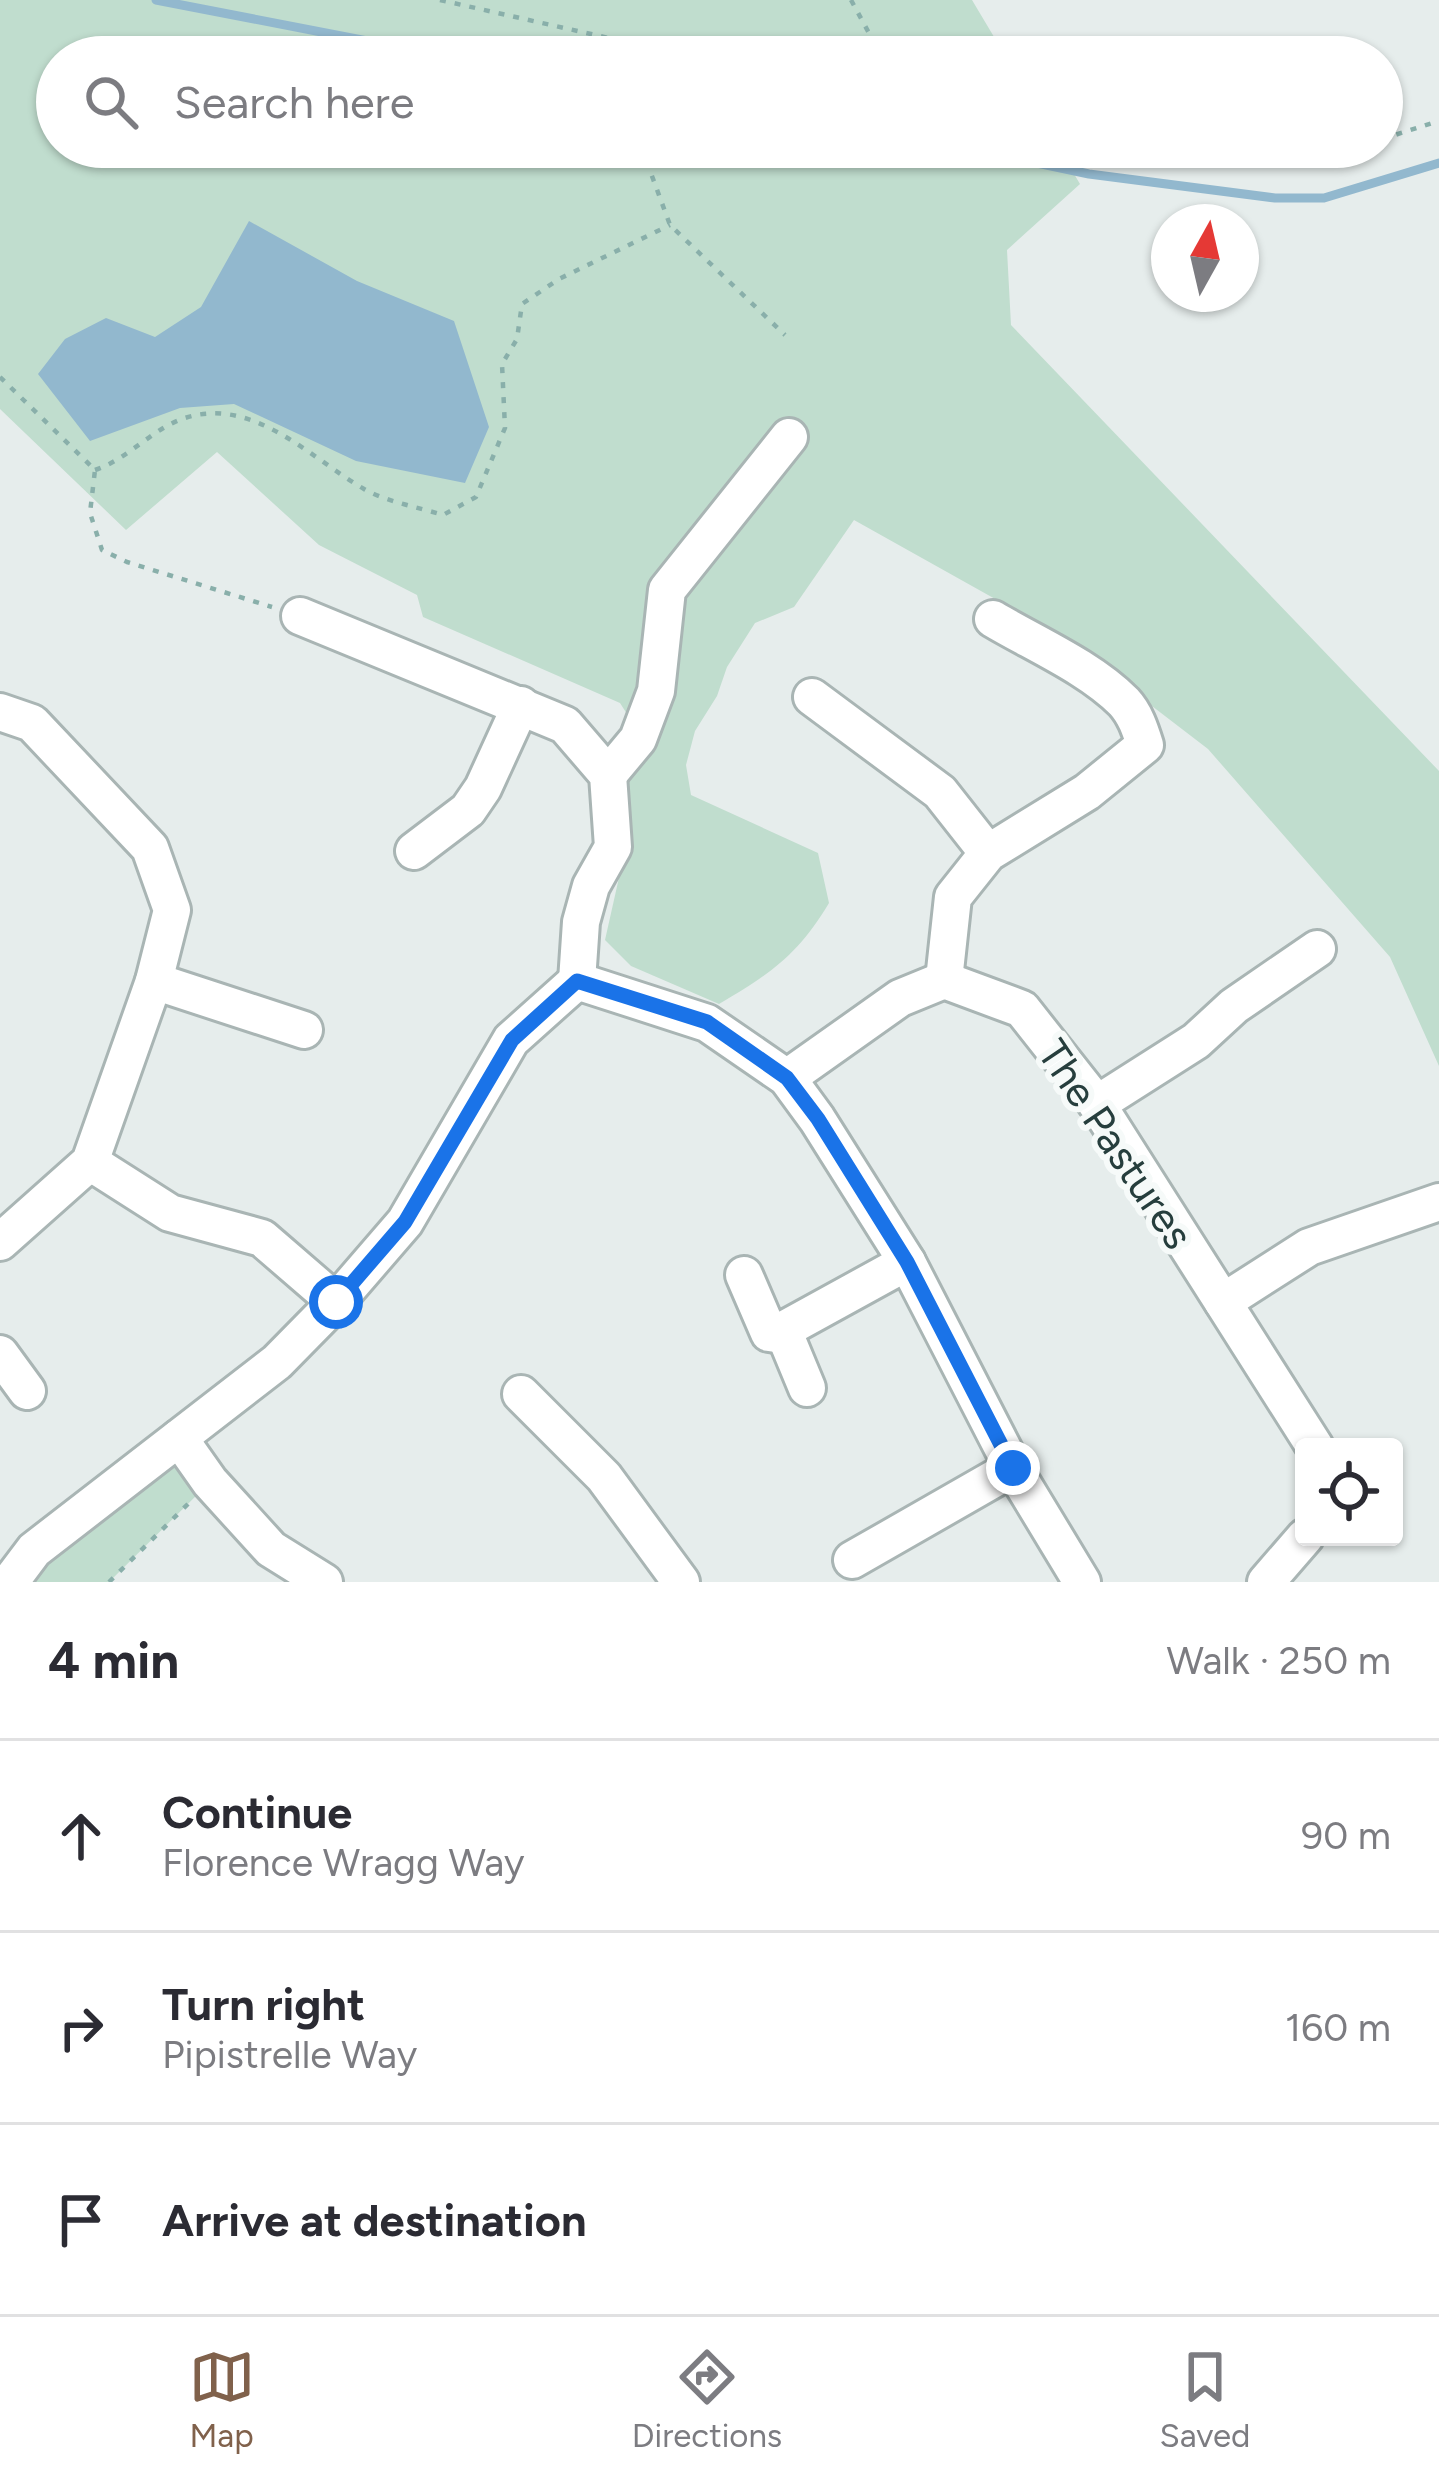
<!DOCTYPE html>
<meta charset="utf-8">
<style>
:root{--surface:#fff;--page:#f2f2f3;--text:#2b2b33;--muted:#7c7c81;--line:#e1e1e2;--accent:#80614b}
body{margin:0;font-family:Figtree,sans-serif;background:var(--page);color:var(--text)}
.controls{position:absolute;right:36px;bottom:36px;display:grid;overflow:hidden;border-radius:12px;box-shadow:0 3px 9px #0004}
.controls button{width:108px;height:108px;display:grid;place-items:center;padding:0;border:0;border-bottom:3px solid var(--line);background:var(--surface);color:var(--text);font:60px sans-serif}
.compass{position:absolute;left:1151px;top:204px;width:108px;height:108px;border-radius:50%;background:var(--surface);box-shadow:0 3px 9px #0004;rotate:8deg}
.stop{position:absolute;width:36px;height:36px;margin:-27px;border:9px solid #1a73e8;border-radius:50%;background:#fff}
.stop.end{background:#1a73e8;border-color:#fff;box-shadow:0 3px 12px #0008}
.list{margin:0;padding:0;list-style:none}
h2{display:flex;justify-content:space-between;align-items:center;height:156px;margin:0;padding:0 48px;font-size:51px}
h2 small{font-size:39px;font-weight:400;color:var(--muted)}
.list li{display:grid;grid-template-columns:78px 1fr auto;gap:36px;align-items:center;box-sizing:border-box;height:192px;padding:0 48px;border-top:3px solid var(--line)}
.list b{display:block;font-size:45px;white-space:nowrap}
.list p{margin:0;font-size:39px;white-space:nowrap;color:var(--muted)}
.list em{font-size:39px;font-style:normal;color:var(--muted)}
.icon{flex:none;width:66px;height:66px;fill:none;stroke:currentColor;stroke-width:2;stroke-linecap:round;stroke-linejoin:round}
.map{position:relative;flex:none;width:1439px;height:1582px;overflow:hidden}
.search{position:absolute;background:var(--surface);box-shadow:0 3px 9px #0004;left:36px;right:36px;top:36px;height:132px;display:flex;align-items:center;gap:30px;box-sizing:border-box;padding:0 42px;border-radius:66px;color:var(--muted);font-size:45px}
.sheet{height:732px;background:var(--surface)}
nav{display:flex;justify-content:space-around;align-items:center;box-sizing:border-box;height:168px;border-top:3px solid var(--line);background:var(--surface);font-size:33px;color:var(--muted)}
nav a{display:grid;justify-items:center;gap:6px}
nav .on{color:var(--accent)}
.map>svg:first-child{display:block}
.green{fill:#c0ddce}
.water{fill:#92b8ce}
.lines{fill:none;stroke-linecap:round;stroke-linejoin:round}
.stream{stroke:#92b8ce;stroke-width:9}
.minor-casing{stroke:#a9b5b4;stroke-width:42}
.path{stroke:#89afaa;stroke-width:4.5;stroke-dasharray:6 9;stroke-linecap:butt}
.minor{stroke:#fff;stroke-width:36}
.route{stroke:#1a73e8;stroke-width:15}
.labels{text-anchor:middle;stroke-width:12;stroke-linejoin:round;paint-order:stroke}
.street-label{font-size:42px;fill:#263e3d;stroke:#f6faf9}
</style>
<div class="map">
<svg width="1439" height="1582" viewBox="0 0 1439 1582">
<rect width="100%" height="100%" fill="#e6edec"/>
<g class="green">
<path d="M0,0H972L1006,57H57V147H1058L1080,184L1007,250L1011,325L1439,771V1066L1390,957L1208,749L1058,634L854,520L794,607L755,623L727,667L717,696L695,731L686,765L691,795L818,853L829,903C798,955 770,974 719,1004L631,966L605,940L629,833L624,777L650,750L620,703L423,617L417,595L319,545L217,452L126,530L0,409Z"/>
<polygon points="179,1438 210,1482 109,1582 10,1582"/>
</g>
<polygon class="water" points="249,221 357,281 454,321 489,427 465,483 356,461 234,404 180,408 90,441 38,374 65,339 106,318 155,337 201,307"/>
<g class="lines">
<g class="stream">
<polyline points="156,0 450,57"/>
<polyline points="961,147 1089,174 1275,198 1324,198 1439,163"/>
</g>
<g class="minor-casing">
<g id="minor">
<polyline points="300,616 565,725 608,775 613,847 591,886 581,922 577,981"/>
<polyline points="812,697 940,792 988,853"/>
<polyline points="0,712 32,723 150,848 172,910 154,981 90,1162 0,1242"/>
<polyline points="608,775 638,739 656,691 667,590 789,437"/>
<polyline points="414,851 468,810 483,788 521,705"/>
<path d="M944,980L953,897L988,853L1087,792L1145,745C1140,729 1135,714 1124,702C1089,667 1035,644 993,619"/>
<polyline points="154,981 304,1030"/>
<polyline points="577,981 707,1023 787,1078 817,1119 907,1262 1013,1468 1082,1582"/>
<polyline points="787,1078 900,998 944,980 1022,1009 1097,1104 1315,1447"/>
<polyline points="1097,1104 1196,1041 1234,1006 1317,949"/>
<polyline points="90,1162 170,1213 262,1238 336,1302"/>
<polyline points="744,1275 769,1333 776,1334 907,1262"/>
<polyline points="1223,1302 1309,1247 1439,1202"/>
<polyline points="783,1330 807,1388"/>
<polyline points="0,1354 27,1391"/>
<polyline points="521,1394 604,1477 681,1582"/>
<polyline points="179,1438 210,1482 271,1549 324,1582"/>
<polyline points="852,1560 1013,1468"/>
<polyline points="10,1582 34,1550 277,1362 336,1302 405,1222 511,1040 577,981"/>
<polyline points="1266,1582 1305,1537"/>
</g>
</g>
<g class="path">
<polyline points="440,0 693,57"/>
<polyline points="851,0 882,57"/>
<polyline points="1382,139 1439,121"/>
<polyline points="646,147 645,157 670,225 785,335"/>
<polyline points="1196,147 1302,164 1357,147"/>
<polyline points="0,377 95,470 90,513 102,550 127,562 272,607"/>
<path d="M95,470C128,459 151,430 182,419C252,394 310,458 364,489C387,502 418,507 443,515L476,497L505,428L502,364L517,339L522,304L559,279L670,225"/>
<polyline points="109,1582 189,1503"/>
</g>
<use href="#minor" class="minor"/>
</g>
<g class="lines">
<polyline class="route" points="336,1302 405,1222 512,1040 577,981 707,1022 787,1078 818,1119 907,1262 1013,1468"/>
</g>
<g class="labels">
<g class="street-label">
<text transform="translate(1116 1144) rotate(56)" y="15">The Pastures</text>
</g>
</g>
</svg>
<div class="controls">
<button><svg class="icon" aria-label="locate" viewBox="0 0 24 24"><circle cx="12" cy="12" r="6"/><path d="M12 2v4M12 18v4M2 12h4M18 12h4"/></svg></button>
</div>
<svg class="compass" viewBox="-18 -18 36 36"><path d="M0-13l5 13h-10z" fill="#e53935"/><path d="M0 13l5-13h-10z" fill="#7c7c81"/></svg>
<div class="stop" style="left:336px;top:1302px"></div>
<div class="stop end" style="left:1013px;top:1468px"></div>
<div class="search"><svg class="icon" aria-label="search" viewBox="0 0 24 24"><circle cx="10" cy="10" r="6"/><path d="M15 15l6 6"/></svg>Search here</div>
</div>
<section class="sheet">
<h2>4 min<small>Walk · 250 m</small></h2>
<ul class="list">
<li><svg class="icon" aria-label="ahead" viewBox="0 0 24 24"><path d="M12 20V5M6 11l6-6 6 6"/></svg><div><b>Continue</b><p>Florence Wragg Way</p></div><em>90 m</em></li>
<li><svg class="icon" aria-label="right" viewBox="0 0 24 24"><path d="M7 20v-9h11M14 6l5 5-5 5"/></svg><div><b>Turn right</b><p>Pipistrelle Way</p></div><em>160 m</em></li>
<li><svg class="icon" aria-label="arrive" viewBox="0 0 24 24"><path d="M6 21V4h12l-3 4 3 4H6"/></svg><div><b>Arrive at destination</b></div></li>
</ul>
</section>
<nav>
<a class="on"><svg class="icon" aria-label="map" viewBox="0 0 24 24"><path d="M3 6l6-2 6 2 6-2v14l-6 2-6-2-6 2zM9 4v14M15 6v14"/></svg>Map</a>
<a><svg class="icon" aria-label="directions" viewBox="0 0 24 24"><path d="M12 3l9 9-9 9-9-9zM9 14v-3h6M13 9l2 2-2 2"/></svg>Directions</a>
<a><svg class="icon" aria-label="saved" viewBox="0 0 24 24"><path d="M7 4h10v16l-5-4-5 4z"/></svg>Saved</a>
</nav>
